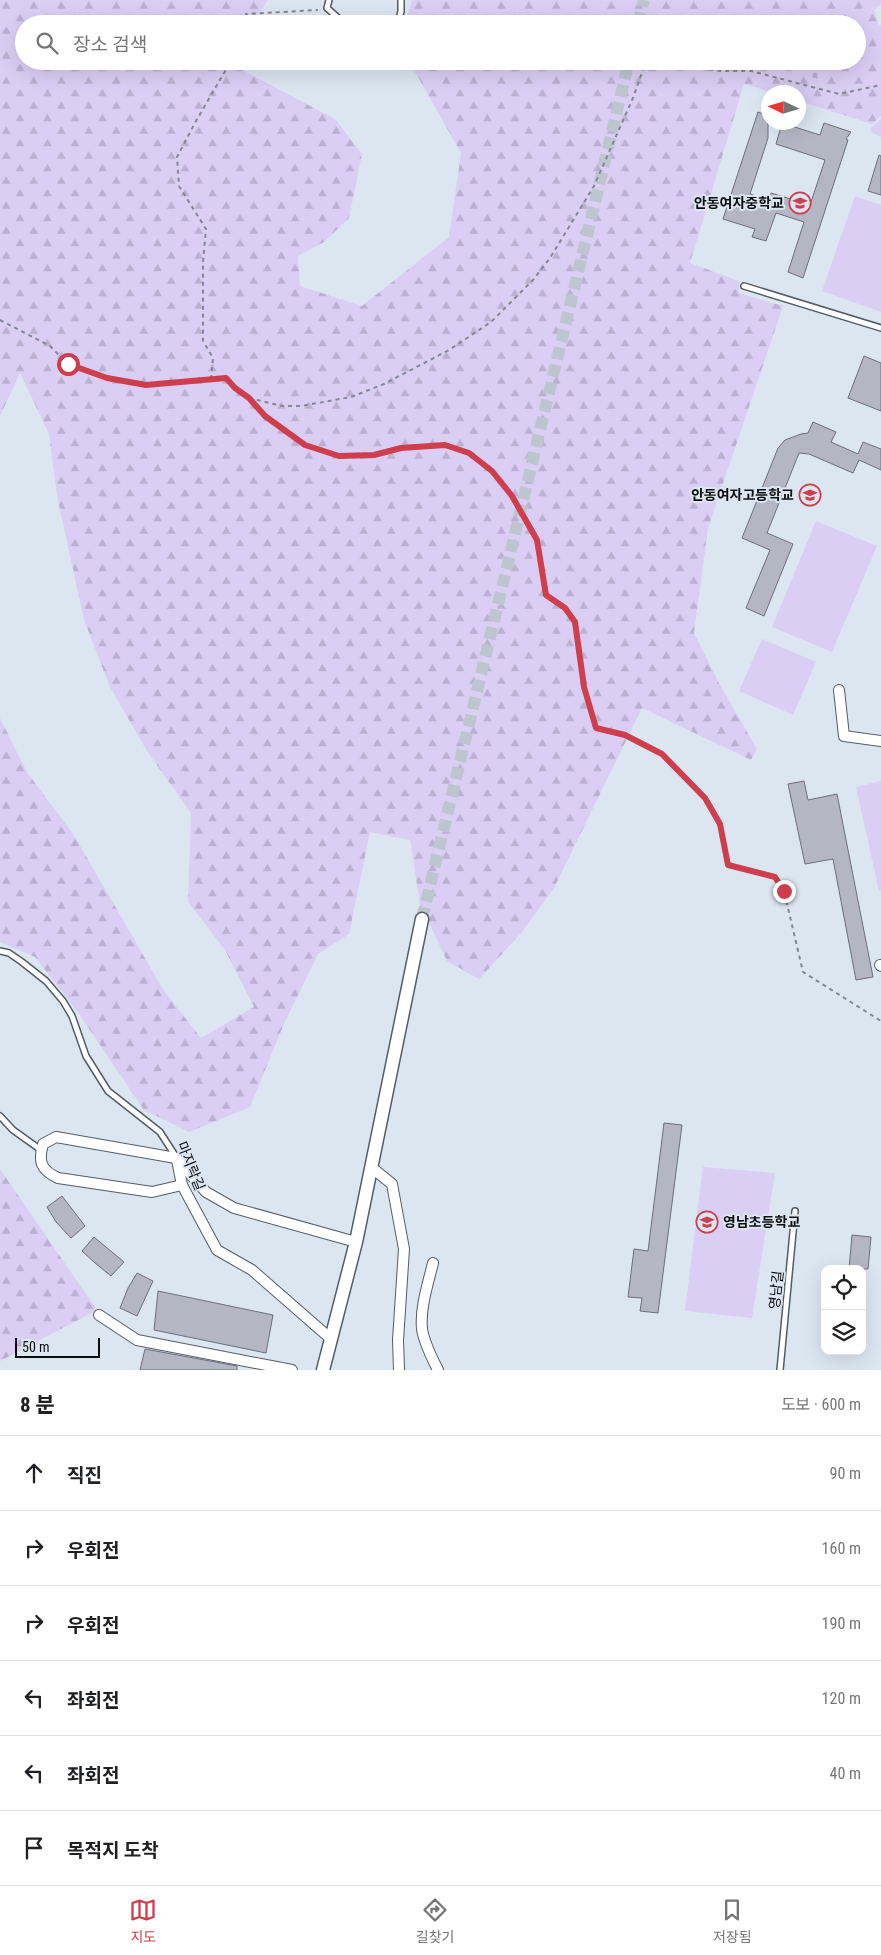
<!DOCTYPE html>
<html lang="ko">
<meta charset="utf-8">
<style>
:root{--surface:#fff;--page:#f6f6f6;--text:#202124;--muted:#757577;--line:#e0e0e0;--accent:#ce3e4c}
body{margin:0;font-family:"Roboto Condensed","Noto Sans KR",sans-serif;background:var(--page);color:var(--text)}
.controls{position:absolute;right:15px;bottom:15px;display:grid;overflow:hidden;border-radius:10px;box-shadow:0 5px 20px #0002}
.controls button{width:45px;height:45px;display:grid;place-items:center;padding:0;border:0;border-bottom:1px solid var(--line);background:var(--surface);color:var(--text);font:25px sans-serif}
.compass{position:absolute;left:761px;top:85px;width:45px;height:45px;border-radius:50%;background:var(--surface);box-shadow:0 5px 20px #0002;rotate:274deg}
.scale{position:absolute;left:15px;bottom:12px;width:85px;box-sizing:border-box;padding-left:5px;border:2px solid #0b0e11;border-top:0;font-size:14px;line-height:18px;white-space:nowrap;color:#0b0e11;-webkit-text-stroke:4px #dce6f1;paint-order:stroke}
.stop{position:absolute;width:15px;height:15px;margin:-11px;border:4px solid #ce3e4c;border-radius:50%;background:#fff}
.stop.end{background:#ce3e4c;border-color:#fff;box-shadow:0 1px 5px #0008}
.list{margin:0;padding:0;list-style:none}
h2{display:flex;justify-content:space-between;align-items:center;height:65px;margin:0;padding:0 20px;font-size:21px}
h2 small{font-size:16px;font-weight:400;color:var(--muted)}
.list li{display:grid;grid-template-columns:32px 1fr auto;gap:15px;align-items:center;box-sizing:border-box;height:75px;padding:0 20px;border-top:1px solid var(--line)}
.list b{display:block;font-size:19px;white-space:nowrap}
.list em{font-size:16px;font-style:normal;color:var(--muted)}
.icon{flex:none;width:28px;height:28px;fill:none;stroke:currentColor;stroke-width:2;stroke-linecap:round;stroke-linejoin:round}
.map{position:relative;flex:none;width:881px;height:1370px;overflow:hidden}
.search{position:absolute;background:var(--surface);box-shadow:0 5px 20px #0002;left:15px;right:15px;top:15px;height:55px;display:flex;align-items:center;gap:12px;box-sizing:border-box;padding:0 18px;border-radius:28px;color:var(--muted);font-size:19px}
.sheet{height:515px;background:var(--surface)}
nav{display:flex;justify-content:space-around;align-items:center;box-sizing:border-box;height:70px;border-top:1px solid var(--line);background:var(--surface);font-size:14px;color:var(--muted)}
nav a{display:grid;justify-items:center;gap:2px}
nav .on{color:var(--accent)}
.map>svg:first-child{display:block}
.forest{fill:url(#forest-firs)}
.cemetery{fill:url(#cemetery-stones)}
.garden{fill:#dbcef5}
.building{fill:#b4b7c3;stroke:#6c6f7a}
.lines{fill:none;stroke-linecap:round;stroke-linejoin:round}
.tertiary-tunnel{stroke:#bdc6cf;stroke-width:12;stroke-dasharray:12 6;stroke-linecap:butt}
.service-casing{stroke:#545d65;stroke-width:8}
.minor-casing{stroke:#545d65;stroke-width:12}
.tertiary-casing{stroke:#545d65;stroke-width:15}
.path{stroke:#828990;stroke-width:2;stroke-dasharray:4 4;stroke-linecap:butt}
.service{stroke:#fff;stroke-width:5}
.minor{stroke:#fff;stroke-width:10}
.tertiary{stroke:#fff;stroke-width:12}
.route{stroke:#ce3e4c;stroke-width:6}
.labels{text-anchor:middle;stroke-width:4;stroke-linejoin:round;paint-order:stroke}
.poi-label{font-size:14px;font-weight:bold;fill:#0b0e11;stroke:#dce6f1;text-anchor:end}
.street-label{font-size:14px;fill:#0b0e11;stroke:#dce6f1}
</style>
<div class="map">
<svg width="881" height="1370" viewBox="0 0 881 1370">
<defs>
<pattern id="forest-firs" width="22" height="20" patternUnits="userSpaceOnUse" patternTransform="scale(1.25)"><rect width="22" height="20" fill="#dbcef5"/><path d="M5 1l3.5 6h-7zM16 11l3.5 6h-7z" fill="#bbb0d1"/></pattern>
<pattern id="cemetery-stones" width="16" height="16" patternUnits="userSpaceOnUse" patternTransform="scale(1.25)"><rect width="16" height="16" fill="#dbcef5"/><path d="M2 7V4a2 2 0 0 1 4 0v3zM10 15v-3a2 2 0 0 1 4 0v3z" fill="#bbb0d1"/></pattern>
</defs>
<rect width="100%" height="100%" fill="#dce6f1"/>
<g class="forest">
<polygon points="0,0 268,0 251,24 24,24 24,61 244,61 242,70 335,119 362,154 349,218 324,242 298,256 300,286 362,306 449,237 461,153 418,77 407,61 857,61 857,24 405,24 412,0 881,0 881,4 874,10 879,25 881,25 881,116 872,124 799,101 798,92 771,92 744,84 690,263 739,281 739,293 783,306 708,528 694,633 719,683 757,749 751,760 642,708 554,888 522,932 479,979 447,961 420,904 410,840 370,832 349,934 318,954 283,1026 250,1107 189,1132 144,1110 79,1014 35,957 0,942 0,718 28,774 72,832 164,991 201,1038 254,1007 225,950 188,902 191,813 147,751 110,687 84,620 57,496 49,434 20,373 0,416"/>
<polygon points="881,119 881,137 872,133 871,128"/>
<polygon points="0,1169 97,1310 0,1361"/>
</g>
<polygon class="cemetery" points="759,61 832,61 835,66 831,76 818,79"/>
<g class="garden">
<polygon points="855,196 881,205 881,312 822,291"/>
<polygon points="816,521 877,546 832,652 772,627"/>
<polygon points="762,639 816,662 793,715 739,691"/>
<polygon points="881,781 881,890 879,891 856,787"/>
<polygon points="703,1167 775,1173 752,1318 685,1311"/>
</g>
<g class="building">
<polygon points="758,112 768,116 768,138 750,194 768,200 771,193 810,205 825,160 776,144 782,123 820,135 824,123 851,132 846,139 848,140 803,278 788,272 804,222 776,213 766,241 752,237 755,229 723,219"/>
<polygon points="879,155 881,156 881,195 868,191"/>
<polygon points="864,356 881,363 881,411 848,398"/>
<polygon points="813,422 836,432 831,442 858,454 863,442 881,449 881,470 859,460 853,473 809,454 799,453 767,533 793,544 764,616 746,608 770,550 742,538 778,448 785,440 801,434 808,433"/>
<polygon points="804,781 808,800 837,794 873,977 856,980 833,859 805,864 788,784"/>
<polygon points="664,1123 682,1125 658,1313 640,1311 642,1298 628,1297 634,1249 648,1251"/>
<polygon points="62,1196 85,1226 71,1238 56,1222 47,1207"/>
<polygon points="852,1235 871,1237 868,1269 849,1269"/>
<polygon points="94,1237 124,1262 111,1276 95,1263 82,1251"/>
<polygon points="137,1273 153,1281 137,1316 120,1308 128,1288"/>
<polygon points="158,1291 273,1315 266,1353 154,1330"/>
<polygon points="145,1349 237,1366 237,1370 140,1370"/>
</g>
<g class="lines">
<g class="tertiary-tunnel">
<polyline points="638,24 644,0"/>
<polyline points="422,919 629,61"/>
</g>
<g class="service-casing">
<g id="service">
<polyline points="329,0 327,8 345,24"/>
<polyline points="398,24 401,11 401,0"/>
<polyline points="744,286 881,328"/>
<polyline points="0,951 9,953 22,962 46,981 63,1001 72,1016 86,1056 108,1091 160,1132 176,1157"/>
<polyline points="0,1116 13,1130 41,1150"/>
<polyline points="780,1370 795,1211"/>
</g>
</g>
<g class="minor-casing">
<g id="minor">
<polyline points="839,690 844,736 881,741"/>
<polyline points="880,965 881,966"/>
<polyline points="177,1160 182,1185 217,1250 252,1270 331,1339"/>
<polyline points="371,1167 392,1184 404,1249 398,1340 399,1370"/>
<path d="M182,1185L152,1192L58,1178C41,1170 38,1162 43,1144L56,1137L176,1158L206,1192L234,1208L356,1242"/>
<path d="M433,1263C428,1284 420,1307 422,1329C424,1343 432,1358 438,1370"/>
<polyline points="99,1315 137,1340 292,1370"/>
</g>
</g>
<g class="tertiary-casing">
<polyline id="tertiary" points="323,1370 356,1242 422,919"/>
</g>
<g class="path">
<polyline points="244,24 246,14 318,10"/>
<polyline points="0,320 50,346 68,364 107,379 146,385 226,378 235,388 249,398 265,416 305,445 339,456 374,455 401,448 445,445 469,453 493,471 512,496 537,540 546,595 565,608 575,622 584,687 596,728 625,735 662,754 705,798 720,825 728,865 775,877 784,891 803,972 881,1021"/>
<polyline points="211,379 213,358 203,341 203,262 206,229 179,186 177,157 196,121 231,61"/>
<polyline points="249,398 282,406 301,406 351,397 384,384 449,350 491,322 533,280 550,258 594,186 633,98 645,64 652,62 721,71 751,71 839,94 881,85"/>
</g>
<use href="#service" class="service"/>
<use href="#minor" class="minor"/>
<use href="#tertiary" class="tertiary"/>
</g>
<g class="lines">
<polyline class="route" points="68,364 107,378 146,385 226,378 235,388 249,398 265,416 305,445 339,456 374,455 401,448 445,445 469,453 492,471 512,496 537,540 546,595 565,608 575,622 584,687 596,728 625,735 662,754 705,798 720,824 728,865 775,877 784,891"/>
</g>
<defs>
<g id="school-ring" transform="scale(1.125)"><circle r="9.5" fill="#dce6f1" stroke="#ce3e4c" stroke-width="1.5"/><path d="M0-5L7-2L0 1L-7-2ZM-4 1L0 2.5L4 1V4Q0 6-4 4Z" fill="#ce3e4c"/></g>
</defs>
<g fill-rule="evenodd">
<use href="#school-ring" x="800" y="203"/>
<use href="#school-ring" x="810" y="495"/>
<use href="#school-ring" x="707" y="1222"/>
</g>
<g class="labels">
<g class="poi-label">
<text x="784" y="208">안동여자중학교</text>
<text x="794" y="500">안동여자고등학교</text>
<text x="723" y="1227" text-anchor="start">영남초등학교</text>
</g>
<g class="street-label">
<text transform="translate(191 1166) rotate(68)" y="5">마지락길</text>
<text transform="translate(776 1290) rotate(-84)" y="5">영남길</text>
</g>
</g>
</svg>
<div class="controls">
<button><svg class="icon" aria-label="locate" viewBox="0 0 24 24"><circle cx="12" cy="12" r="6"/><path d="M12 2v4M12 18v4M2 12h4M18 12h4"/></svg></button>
<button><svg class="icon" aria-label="layers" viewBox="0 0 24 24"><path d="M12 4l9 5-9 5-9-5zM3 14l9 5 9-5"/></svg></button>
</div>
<svg class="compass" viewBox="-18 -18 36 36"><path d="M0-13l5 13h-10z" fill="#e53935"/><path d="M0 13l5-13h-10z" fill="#757577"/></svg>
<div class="scale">50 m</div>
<div class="stop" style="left:68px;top:364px"></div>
<div class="stop end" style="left:784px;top:891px"></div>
<div class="search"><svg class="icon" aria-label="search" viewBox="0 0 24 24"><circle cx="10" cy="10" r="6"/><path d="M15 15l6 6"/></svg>장소 검색</div>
</div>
<section class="sheet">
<h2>8 분<small>도보 · 600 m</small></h2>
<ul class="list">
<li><svg class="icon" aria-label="ahead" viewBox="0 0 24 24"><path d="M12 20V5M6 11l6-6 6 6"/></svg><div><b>직진</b></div><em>90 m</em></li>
<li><svg class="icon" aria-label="right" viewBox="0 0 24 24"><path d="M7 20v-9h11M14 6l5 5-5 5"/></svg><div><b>우회전</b></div><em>160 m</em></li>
<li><svg class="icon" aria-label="right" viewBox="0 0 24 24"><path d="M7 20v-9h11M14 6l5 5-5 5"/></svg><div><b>우회전</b></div><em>190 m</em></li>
<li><svg class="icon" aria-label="left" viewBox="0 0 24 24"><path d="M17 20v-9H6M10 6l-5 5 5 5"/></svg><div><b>좌회전</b></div><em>120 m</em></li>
<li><svg class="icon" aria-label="left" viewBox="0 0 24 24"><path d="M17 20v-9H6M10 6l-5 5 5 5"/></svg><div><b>좌회전</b></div><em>40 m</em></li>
<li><svg class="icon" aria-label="arrive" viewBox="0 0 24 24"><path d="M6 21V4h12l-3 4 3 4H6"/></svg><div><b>목적지 도착</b></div></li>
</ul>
</section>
<nav>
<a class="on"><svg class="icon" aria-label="map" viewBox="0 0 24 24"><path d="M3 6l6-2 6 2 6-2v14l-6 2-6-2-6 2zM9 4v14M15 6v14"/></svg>지도</a>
<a><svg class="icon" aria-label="directions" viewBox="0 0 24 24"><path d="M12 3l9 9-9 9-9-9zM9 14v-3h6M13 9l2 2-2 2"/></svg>길찾기</a>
<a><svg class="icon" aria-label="saved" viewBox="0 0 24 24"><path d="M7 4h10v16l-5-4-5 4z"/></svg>저장됨</a>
</nav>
